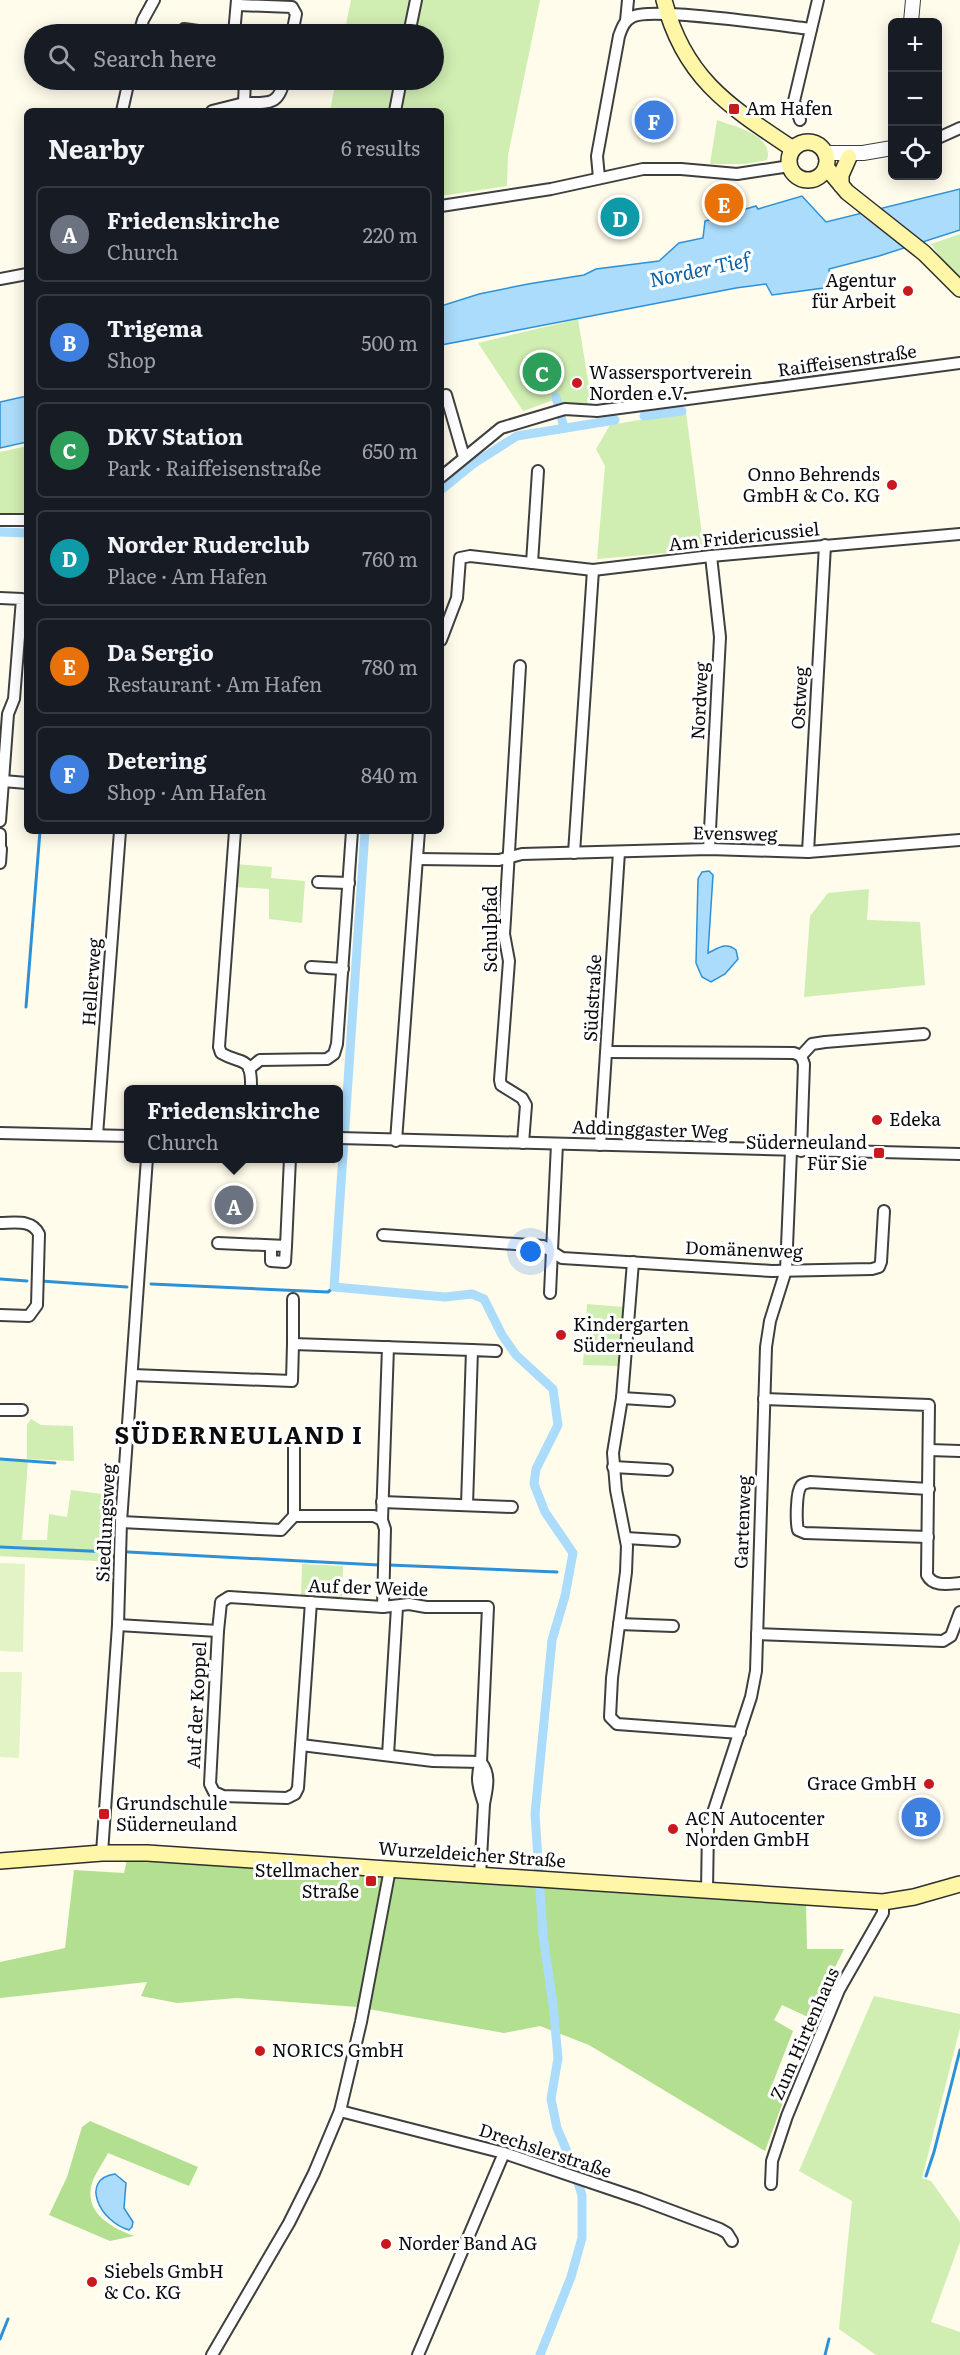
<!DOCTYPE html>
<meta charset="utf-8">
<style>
:root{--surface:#171b24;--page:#20242c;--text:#f1f3f6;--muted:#9ea1a6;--line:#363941;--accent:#8c9099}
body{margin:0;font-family:Literata,serif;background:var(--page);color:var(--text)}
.controls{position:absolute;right:18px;top:18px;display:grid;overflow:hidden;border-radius:9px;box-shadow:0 3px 15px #0003}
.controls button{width:54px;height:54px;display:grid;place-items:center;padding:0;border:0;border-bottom:2px solid var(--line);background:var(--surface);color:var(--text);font:30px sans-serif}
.you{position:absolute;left:531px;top:1252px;width:21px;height:21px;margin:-15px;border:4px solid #fff;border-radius:50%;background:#1a73e8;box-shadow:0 0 0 9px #1a73e833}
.badge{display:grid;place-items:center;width:39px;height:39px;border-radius:50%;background:var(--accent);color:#fff;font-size:20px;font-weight:700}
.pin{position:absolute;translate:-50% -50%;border:3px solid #fff;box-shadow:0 2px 6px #0006}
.popup{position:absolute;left:124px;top:1085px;width:219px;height:78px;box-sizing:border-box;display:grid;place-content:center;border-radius:9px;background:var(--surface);filter:drop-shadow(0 2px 4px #0005);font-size:20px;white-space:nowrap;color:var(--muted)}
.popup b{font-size:22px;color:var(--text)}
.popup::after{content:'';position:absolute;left:50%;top:100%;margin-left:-12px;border:12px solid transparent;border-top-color:var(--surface)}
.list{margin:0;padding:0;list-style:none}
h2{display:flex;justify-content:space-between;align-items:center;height:78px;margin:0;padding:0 24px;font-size:26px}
h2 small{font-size:20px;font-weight:400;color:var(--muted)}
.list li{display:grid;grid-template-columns:39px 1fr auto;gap:18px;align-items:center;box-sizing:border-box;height:96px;margin:0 12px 12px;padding:0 12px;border:2px solid var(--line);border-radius:9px}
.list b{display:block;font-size:22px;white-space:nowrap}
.list p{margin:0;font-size:20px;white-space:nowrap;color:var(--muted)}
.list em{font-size:20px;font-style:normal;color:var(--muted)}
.icon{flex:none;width:33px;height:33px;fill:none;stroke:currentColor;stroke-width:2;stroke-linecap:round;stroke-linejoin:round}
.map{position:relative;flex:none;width:960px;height:2355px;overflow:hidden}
.search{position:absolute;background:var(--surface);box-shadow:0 3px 15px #0003;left:24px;top:24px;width:420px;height:66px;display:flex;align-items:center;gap:15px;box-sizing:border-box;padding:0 21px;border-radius:33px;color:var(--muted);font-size:22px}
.panel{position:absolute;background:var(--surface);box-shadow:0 3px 15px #0003;left:24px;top:108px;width:420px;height:726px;border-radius:9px}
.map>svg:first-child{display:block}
.green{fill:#d0edb2}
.forest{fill:#b2df90}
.pitch{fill:#e2f3c5}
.water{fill:#abdcfb;stroke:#2c91d9;stroke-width:1.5}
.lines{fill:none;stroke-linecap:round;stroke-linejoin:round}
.stream{stroke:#2c91d9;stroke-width:3}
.canal{stroke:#abdcfb;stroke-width:9}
.minor-casing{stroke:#3f3f3f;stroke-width:14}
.tertiary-casing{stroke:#3f3f3f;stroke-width:16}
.secondary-casing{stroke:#2e2e2e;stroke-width:18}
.minor{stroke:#fff;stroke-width:10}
.tertiary{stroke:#fff;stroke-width:14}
.secondary{stroke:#fff7a7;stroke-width:15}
.poi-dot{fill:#c8191e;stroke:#fff;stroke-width:2}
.labels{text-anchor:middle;stroke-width:6;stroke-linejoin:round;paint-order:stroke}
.poi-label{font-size:18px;fill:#0c0c0c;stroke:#fff;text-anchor:start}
.street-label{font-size:18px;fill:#0c0c0c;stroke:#fff}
.water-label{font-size:20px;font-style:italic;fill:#0b61a8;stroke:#fff}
.district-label{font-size:24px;font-weight:bold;letter-spacing:1.5px;fill:#0c0c0c;stroke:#fff}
</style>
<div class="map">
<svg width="960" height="2355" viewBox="0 0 960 2355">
<rect width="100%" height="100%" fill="#fffcec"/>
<g class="green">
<polygon points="351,0 540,0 508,155 507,186 441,196 441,111 330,111 336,80 434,80 434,34 344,34"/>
<path d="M717,120C733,126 775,135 767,160L745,164H710Z"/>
<polygon points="960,234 960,278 943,261 931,244"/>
<polygon points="578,319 592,405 572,405 551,401 523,411 478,343"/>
<polygon points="686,412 704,550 597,559 605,466 596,449 610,425"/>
<polygon points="27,446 27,524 0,524 0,452"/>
<polygon points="236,864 272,867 271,878 305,881 302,923 269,919 269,889 235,887"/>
<polygon points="869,889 867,920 920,922 925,985 804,997 810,916 828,893"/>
<polygon points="587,1304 624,1307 618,1366 583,1365"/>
<polygon points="31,1419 41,1425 73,1426 74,1461 27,1459 27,1425"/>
<polygon points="0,1460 28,1461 22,1540 47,1540 49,1514 67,1517 71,1490 118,1496 115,1562 0,1556"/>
<polygon points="302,1564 343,1566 342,1599 301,1597"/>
<polygon points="874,1996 960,2014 960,2028 922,2178 931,2181 960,2222 960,2242 931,2322 960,2332 960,2355 876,2355 839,2329 852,2201 799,2171"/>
</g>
<g class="forest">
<polygon points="127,1859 213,1861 806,1903 807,1949 844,1949 810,2018 782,2005 774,2020 793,2031 772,2085 787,2091 765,2151 589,2045 540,2026 504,2033 357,2007 237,1998 177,2003 141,1996 147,1982 0,1998 0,1962 65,1948 74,1870 124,1873"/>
<path d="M90,2121L198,2167L189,2186L108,2153C103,2163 93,2176 91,2187C86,2215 113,2228 134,2236L110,2241L49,2215L67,2177L82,2127Z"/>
</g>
<g class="pitch">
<polygon points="0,1563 25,1564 23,1652 0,1651"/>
<polygon points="0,1672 22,1672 19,1758 0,1757"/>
</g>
<g class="water">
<polygon points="960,189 960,230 879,256 829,269 831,287 772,295 766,284 736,288 441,345 441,306 479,294 528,284 584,275 596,269 659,261 679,243 703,238 705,221 756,206 758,209 802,196 826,222"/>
<polygon points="27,396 27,442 0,448 0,402"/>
<path d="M709,871L713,875L708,953C717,949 726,941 736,950L738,959L725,974L711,982L702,977L696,963L698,879L702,872Z"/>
<path d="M115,2174L126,2183L124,2208L133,2222L132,2227L129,2230C100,2222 79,2179 115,2174Z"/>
</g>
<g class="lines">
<g class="stream">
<polyline points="26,1007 40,831"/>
<polyline points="0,1279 27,1281"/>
<polyline points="41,1281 127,1287"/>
<polyline points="151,1284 328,1292 334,1287"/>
<polyline points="0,1459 55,1463"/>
<polyline points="0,1547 111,1552"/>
<polyline points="128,1552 379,1565"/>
<polyline points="389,1565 557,1572"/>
<polyline points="926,2176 934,2152 960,2050"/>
<polyline points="0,2339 8,2319"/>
<polyline points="825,2355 829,2339"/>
</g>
<g class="canal">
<polyline points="556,397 564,428"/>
<polyline points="644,416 682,411"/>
<polyline points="441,490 473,464 517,436 615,420"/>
<polyline points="0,532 27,533"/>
<polyline points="365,831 334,1287 445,1297 472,1294 484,1299 502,1335 516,1355 553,1389 558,1425 536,1469 534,1484 545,1512 573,1553 565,1596 552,1640 535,1814 543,1936 553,2004 558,2058 551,2099 557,2128 569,2156 582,2195 582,2238 571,2277 540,2355"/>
</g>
<g class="minor-casing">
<g id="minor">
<polyline points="238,5 292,7 296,14 292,34"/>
<polyline points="626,21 628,0"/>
<polyline points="184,29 219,34"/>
<polyline points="139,34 143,20 154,0"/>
<polyline points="234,34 237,0"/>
<polyline points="409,34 416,0"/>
<path d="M245,80L244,103C268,103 279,106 284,80"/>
<polyline points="122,111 129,80"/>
<polyline points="212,111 244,103"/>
<polyline points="395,111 401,80"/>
<polyline points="800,120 794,101 818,0"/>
<polyline points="938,138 960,128"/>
<path d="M599,178L597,156L619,36C622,28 624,21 632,17C651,6 782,26 811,29"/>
<polyline points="441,206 551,189 643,169 681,169 737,174 790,166"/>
<polyline points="0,279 27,274"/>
<polyline points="446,395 464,457"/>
<polyline points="441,477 501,428 565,409 597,411 960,363"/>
<polyline points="0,520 27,520"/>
<polyline points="532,563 538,471"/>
<polyline points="0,598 22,599 14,699 8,714 0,821"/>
<polyline points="441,640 457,598 460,558 470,556 593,570 711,556 960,534"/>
<polyline points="520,666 505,919 504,934 509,961 500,1080 501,1085 522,1098 526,1105 523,1143"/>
<polyline points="3,781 27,783"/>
<path d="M235,831L219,1047L221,1053C243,1066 252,1054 251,1090"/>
<polyline points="0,834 0,849"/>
<polyline points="709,849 720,637 711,556"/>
<polyline points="808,852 825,545"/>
<polyline points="574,853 593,570"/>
<polyline points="417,859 499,860 522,854 709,849 808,852 960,840"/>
<polyline points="0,863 1,849"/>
<polyline points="318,882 349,883"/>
<polyline points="311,967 343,969"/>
<polyline points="607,1052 794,1053 801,1056 812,1044 825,1042 924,1034"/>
<polyline points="801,1056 804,1064 801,1151"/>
<polyline points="249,1069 260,1060 327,1059 334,1054 337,1044 352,831"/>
<polyline points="0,1133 129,1136"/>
<polyline points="97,1135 120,831"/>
<polyline points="339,1138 960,1154"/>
<polyline points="396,1141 419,831"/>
<polyline points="600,1145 619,852"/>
<path d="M0,1223C14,1223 32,1219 39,1234L37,1305L29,1316L0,1315"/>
<polyline points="383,1235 543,1246 562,1258 772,1271 872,1269 879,1267 881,1262 884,1211"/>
<polyline points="218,1243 286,1246 290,1158"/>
<polyline points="271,1246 271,1261 285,1262 286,1246"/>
<polyline points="633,1262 622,1398 613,1453 616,1490 627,1546 626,1572 612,1678 610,1717 617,1724 740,1733"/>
<polyline points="550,1293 557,1144"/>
<polyline points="293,1299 293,1344"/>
<polyline points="132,1375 292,1381 293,1344 472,1350"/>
<polyline points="622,1398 669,1401"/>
<path d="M764,1399L929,1405L927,1575C933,1587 948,1584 960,1583"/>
<polyline points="0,1410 22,1410"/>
<polyline points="294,1440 294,1516"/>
<polyline points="929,1450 960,1451"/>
<polyline points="613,1467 667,1470"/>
<polyline points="382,1502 512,1507"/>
<polyline points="467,1505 472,1350 496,1351"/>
<polyline points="382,1520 388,1347"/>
<polyline points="121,1522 281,1530 294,1516 374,1516 382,1520 385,1529 383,1607"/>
<path d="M928,1537L805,1533L798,1530C796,1522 796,1492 801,1486C803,1483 807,1483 810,1482L929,1489"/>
<polyline points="626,1538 674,1541"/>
<polyline points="619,1624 673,1626"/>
<path d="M118,1625L218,1631L221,1602L229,1597L383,1607L409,1604L426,1607H488L481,1762C475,1778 479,1789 484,1804C487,1788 491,1775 481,1762"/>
<polyline points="218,1631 210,1784 214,1792 223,1796 287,1798 295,1794 298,1788 311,1602"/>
<polyline points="757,1634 943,1641 951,1636 960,1612"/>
<polyline points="301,1745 433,1761 481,1762"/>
<polyline points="388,1755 397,1607"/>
<polyline points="102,1853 118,1625 121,1522 147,1158"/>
<polyline points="480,1876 484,1804"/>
<polyline points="707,1890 708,1828 751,1697 756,1671 766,1347 770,1321 786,1270 791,1151"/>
<polyline points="340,2111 504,2153 640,2199 720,2229 727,2233 732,2241"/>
<polyline points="771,2184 772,2161 787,2116 839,1990 883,1913 883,1902"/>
<polyline points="212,2355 289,2223 314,2173 340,2111 361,2022 390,1869"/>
<polyline points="418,2355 504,2153"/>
</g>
</g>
<g class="tertiary-casing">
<g id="tertiary">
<polyline points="911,22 913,0"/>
<polyline points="825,153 863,153 892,148"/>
</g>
</g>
<g class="secondary-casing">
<g id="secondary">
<path d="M664,0C684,79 730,107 793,149"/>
<circle cx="808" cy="161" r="19"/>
<polyline points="826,167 847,192 924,253 960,289"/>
<polyline points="841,185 841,175 849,157"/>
<polyline points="0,1861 102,1853 147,1853 883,1902 914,1897 960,1884"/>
</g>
</g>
<use href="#minor" class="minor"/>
<use href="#tertiary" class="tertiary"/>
<use href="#secondary" class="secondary"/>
</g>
<g class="poi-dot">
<rect x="728" y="103" width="12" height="12" rx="3"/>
<circle cx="908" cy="291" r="6"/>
<circle cx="577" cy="383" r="6"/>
<circle cx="892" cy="485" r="6"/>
<circle cx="877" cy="1120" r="6"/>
<rect x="873" y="1147" width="12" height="12" rx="3"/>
<circle cx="561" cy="1335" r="6"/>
<circle cx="929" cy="1784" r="6"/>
<rect x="98" y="1808" width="12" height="12" rx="3"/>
<circle cx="673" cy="1829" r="6"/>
<rect x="365" y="1875" width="12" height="12" rx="3"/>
<circle cx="260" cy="2051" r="6"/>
<circle cx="386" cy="2244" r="6"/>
<circle cx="92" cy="2282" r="6"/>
</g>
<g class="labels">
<g class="poi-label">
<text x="746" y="115">Am Hafen</text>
<text x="896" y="287" text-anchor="end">Agentur<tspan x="896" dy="21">für Arbeit</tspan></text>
<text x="589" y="379">Wassersportverein<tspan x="589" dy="21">Norden e.V.</tspan></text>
<text x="880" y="481" text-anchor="end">Onno Behrends<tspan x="880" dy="21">GmbH &amp; Co. KG</tspan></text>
<text x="889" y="1126">Edeka</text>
<text x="867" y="1149" text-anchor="end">Süderneuland<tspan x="867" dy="21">Für Sie</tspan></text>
<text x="573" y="1331">Kindergarten<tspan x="573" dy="21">Süderneuland</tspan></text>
<text x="917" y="1790" text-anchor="end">Grace GmbH</text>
<text x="116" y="1810">Grundschule<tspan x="116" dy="21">Süderneuland</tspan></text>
<text x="685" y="1825">ACN Autocenter<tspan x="685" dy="21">Norden GmbH</tspan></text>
<text x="359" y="1877" text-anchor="end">Stellmacher<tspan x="359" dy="21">Straße</tspan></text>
<text x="272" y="2057">NORICS GmbH</text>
<text x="398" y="2250">Norder Band AG</text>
<text x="104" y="2278">Siebels GmbH<tspan x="104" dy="21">&amp; Co. KG</tspan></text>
</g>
<g class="street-label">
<text transform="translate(847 361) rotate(-8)" y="6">Raiffeisenstraße</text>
<text transform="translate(744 537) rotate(-6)" y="6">Am Fridericussiel</text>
<text transform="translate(800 698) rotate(-87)" y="6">Ostweg</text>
<text transform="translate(700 701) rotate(-87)" y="6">Nordweg</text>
<text transform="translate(735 834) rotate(1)" y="6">Evensweg</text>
<text transform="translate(491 929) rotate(-90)" y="6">Schulpfad</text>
<text transform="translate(92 982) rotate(-86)" y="6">Hellerweg</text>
<text transform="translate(593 998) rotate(-87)" y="6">Südstraße</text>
<text transform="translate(650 1130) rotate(2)" y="6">Addinggaster Weg</text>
<text transform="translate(744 1250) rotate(2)" y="6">Domänenweg</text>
<text transform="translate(743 1522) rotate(-88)" y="6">Gartenweg</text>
<text transform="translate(106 1523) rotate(-87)" y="6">Siedlungsweg</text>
<text transform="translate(368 1588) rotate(2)" y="6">Auf der Weide</text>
<text transform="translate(197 1705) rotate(-87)" y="6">Auf der Koppel</text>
<text transform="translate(472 1855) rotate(4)" y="6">Wurzeldeicher Straße</text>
<text transform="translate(805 2034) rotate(-66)" y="6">Zum Hirtenhaus</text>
<text transform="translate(545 2151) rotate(18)" y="6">Drechslerstraße</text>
</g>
<g class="water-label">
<text transform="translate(700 270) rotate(-12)" y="7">Norder Tief</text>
</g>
<g class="district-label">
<text x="239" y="1444">SÜDERNEULAND I</text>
</g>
</g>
</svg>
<div class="controls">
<button>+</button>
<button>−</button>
<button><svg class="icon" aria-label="locate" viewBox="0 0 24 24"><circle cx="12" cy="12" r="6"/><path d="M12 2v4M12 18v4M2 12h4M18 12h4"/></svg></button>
</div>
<div class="you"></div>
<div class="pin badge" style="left:234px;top:1205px;background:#6b7280">A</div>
<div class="popup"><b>Friedenskirche</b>Church</div>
<div class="pin badge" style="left:921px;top:1817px;background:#3f7fe0">B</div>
<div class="pin badge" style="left:542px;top:372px;background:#2e9e5b">C</div>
<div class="pin badge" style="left:620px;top:217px;background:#0f9aa8">D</div>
<div class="pin badge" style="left:724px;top:203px;background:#e8710a">E</div>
<div class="pin badge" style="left:654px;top:120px;background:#3f7fe0">F</div>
<div class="search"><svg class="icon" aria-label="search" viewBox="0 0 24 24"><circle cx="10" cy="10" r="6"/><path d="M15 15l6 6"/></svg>Search here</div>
<section class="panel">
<h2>Nearby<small>6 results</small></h2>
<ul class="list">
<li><span class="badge" style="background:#6b7280">A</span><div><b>Friedenskirche</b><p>Church</p></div><em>220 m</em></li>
<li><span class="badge" style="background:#3f7fe0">B</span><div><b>Trigema</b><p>Shop</p></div><em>500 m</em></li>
<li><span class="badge" style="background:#2e9e5b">C</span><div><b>DKV Station</b><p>Park · Raiffeisenstraße</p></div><em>650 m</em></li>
<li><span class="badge" style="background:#0f9aa8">D</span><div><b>Norder Ruderclub</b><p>Place · Am Hafen</p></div><em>760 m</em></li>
<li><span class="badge" style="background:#e8710a">E</span><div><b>Da Sergio</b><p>Restaurant · Am Hafen</p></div><em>780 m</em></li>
<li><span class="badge" style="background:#3f7fe0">F</span><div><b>Detering</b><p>Shop · Am Hafen</p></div><em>840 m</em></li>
</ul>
</section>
</div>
